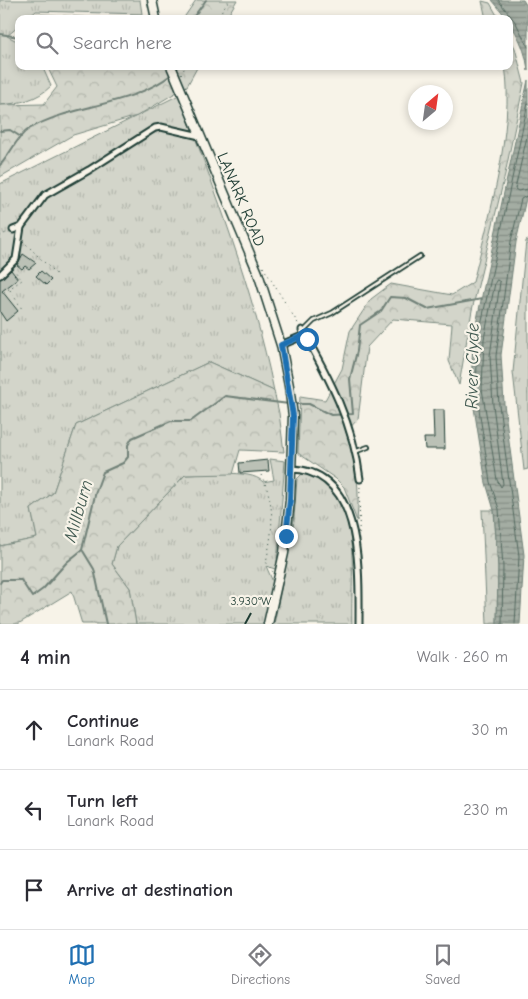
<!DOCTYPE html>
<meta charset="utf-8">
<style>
:root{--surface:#fff;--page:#f2f2f3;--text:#2b2b33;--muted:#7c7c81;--line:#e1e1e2;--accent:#1f6fb2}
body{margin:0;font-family:"Comic Neue",sans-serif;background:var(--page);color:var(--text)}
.compass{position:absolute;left:408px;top:85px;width:45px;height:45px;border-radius:50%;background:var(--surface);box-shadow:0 2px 8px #0003;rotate:29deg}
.stop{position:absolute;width:15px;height:15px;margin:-11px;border:4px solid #1f6fb2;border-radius:50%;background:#fff}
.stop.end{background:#1f6fb2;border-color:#fff;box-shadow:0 1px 5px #0008}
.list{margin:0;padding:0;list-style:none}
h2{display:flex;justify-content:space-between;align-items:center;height:65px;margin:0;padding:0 20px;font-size:21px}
h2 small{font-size:16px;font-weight:400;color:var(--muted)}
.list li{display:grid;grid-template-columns:32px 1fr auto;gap:15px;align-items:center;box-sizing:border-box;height:80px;padding:0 20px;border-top:1px solid var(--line)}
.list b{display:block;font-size:19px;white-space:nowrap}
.list p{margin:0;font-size:16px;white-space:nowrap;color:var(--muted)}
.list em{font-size:16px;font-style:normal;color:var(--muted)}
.icon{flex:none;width:28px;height:28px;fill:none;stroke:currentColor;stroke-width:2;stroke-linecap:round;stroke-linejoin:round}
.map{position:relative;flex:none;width:528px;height:624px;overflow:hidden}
.search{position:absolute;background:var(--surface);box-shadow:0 2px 8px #0003;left:15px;right:15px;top:15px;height:55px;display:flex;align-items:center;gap:12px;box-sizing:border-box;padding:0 18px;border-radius:10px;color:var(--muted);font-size:19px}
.sheet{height:305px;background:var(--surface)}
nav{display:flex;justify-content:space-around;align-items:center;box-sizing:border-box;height:70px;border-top:1px solid var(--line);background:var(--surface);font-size:14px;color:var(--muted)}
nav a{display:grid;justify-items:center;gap:2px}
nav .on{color:var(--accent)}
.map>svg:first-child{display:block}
.grass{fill:url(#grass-tufts);stroke:#79897f}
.forest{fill:url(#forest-crowns);stroke:#79897f}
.water{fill:url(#water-rules);stroke:#6f8077}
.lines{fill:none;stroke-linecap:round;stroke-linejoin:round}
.shore{stroke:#546a60;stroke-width:1}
.stream{stroke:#6f8077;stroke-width:2}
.building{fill:#bbc1b6;stroke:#1f3d34}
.lane-casing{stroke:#1f3d34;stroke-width:6}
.street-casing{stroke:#1f3d34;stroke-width:9}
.primary-casing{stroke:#1f3d34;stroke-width:11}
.path{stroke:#1f3d34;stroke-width:1;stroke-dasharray:1 4;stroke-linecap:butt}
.lane{stroke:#f7f3e8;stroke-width:2.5}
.street{stroke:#f7f3e8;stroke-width:5}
.primary{stroke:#f7f3e8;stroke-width:8}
.route{stroke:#1f6fb2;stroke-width:6}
.ticks{fill:none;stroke:#1f3d34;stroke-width:2}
.labels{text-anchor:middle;stroke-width:4.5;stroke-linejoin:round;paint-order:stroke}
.street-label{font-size:16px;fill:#1f3d34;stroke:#f7f3e8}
.water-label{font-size:18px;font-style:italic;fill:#405950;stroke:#f7f3e8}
.ticks-label{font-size:12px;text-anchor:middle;fill:#1f3d34;stroke:#f7f3e8;stroke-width:4.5;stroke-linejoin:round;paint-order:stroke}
</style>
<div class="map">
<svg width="528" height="624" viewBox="0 0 528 624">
<defs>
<pattern id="grass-tufts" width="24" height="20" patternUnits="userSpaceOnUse" patternTransform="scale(1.25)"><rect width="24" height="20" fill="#d3d5ca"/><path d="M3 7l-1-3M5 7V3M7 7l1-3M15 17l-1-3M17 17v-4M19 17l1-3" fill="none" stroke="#b5b8ae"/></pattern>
<pattern id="forest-crowns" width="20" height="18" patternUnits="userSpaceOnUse" patternTransform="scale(1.25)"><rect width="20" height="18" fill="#d3d5ca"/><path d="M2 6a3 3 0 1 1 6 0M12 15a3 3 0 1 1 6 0" fill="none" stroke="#b5b8ae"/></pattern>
<pattern id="water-rules" width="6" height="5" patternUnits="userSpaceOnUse" patternTransform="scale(1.25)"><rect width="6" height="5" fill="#a4ada3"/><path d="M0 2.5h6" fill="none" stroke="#858e86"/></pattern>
</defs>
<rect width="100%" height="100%" fill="#f7f3e8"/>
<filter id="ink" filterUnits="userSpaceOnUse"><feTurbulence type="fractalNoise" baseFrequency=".02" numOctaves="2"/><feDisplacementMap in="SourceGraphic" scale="10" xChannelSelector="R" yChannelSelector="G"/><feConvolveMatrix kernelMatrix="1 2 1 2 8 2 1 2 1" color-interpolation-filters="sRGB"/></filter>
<g filter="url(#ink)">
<g class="grass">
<path d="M0,0H140L142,14L36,11L27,19H19V26L7,36L19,42V66H42L51,86C37,100 20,103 0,105Z"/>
<path d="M179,95C216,193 253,288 274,391L209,362L76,425L53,493L31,509L37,538L0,546V184Z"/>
<polygon points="528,240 528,469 524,470 513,372 526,241"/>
<path d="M270,459L285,461L277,563L275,569L266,566L273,582L264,624H136L130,588L112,564L117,546L185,475C204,475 250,468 263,482L274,480Z"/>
<path d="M307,472C365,498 350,572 352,624H274L293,531L297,479L303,473Z"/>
</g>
<g class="forest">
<polygon points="196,0 237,0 226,19 183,19"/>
<polygon points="482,1 490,3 499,19 486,19"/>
<polygon points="36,14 109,19 30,19"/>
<path d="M509,37L515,48L524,83L504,179L472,310L459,385L449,361L452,324L393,319L367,347L358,419L346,432C357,460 360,491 357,521L344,487L336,479L298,453L300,396L325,400L342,369L350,331L371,299L391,284L452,295L473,282C488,221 515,127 505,66H509Z"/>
<polygon points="47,66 198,66 187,86 137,116 73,135 0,177 0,105 44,104 57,87"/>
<polygon points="209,362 274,391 279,413 284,452 240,450 233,474 185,475 117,546 112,564 130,588 136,624 82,624 72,591 18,624 0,624 0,546 37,538 31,509 53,493 76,425"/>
<polygon points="482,510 494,510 498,567 497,624 487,624"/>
</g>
<g class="water">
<path d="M492,0H523L528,8V71C525,42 510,21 492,0Z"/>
<polygon points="528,80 528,190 516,242 501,355 504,404 524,555 520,624 497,624 498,567 494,510 486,483 471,389 473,338"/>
</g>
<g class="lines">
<g class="shore">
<polyline points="498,0 516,23 528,47"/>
<polyline points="528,132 515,189 518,191 528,189"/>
<polygon points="497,280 500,282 490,356 493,405 503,484 501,487 497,480 482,389 484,339 495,283"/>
<polyline points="502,624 503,567 499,509 490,482 476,389 478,339 528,103"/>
<polyline points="515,624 519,556 499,405 496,356 511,241 521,199 528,195"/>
</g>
<g class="stream">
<polyline points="192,19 206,0"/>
<polyline points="0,34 19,37"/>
<polyline points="175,71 179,66"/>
<polyline points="0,131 10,130 21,137"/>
<path d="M0,165C10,155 17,136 29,129C74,103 131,107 172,74"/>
<polyline points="294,404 309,404 331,415 353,414 350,379 357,351 360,325 381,311 390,297 406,298 427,309 482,299"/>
<polyline points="83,551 94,569 106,624"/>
<polyline points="0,583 2,580 21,580 32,597 43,589 67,562 82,550 96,491 103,472 123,463 128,457 128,445 132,438 171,421 191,421 225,396 289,404"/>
</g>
</g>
<g class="building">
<polygon points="23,254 36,263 29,269 25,266 22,269 17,265"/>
<polygon points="11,270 18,279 2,291 18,311 6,321 0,312 0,279"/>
<polygon points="41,271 51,280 46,285 36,276"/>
<polygon points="433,410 444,410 445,449 425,449 424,438 434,438"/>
<polygon points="268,460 269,471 240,473 239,463"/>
</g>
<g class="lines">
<g class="lane-casing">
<g id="lane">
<polyline points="304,331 314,321 332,313 420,256"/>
<polyline points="357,451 368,447"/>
</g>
</g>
<g class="street-casing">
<g id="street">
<polyline points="13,230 21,227 45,195 89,170 155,128 161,127 200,136"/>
<polyline points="0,275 16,259 21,227"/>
<path d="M302,330C329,377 354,425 360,479"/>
<polyline points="281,345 300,337 307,339"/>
<path d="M291,469C364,470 359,573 359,624"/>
</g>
</g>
<g class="primary-casing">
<g id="primary">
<polyline points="152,0 156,19"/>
<polyline points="171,66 258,273 281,345 289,386 293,416 290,500 284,553 268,624"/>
</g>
</g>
<g class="path">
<polyline points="216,19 229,0"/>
<polyline points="181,74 186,66"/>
<polyline points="0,236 8,232"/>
<polyline points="23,241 58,276"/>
<polyline points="263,267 299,325"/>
<polyline points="10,290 22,309"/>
<polyline points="0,295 22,280 14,270"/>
<path d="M261,475C276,504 273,531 266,562L273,572"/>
<polyline points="359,533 360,484"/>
</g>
<use href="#lane" class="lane"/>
<use href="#street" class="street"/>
<use href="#primary" class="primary"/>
</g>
</g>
<g class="lines" filter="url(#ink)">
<polyline class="route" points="286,536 290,500 293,416 281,345 300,337 307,339"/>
</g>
<path class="ticks" d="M245,624L251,613"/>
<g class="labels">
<g class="street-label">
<text transform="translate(242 199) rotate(67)" y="6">LANARK ROAD</text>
</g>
<g class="water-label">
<text transform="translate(472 366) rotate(-89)" y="6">River Clyde</text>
<text transform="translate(78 511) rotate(-74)" y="6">Millburn</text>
</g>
</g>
<g class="ticks-label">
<text x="251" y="605">3.930°W</text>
</g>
</svg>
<svg class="compass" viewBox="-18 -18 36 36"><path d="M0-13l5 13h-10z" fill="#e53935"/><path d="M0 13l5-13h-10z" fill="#7c7c81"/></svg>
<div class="stop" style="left:307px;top:339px"></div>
<div class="stop end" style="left:286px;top:536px"></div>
<div class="search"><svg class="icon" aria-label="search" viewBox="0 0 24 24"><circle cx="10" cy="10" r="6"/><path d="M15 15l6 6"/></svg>Search here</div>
</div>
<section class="sheet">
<h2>4 min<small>Walk · 260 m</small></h2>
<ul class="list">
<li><svg class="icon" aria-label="ahead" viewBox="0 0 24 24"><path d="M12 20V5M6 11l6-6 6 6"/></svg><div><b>Continue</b><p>Lanark Road</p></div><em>30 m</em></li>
<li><svg class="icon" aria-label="left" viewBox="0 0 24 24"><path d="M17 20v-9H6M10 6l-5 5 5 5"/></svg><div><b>Turn left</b><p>Lanark Road</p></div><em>230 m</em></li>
<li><svg class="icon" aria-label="arrive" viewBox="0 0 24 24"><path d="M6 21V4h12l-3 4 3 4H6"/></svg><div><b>Arrive at destination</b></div></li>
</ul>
</section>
<nav>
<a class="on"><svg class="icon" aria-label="map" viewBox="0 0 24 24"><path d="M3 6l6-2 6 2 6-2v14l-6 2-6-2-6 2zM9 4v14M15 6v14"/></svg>Map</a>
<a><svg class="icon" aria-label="directions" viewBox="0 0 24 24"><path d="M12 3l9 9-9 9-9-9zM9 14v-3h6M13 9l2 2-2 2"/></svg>Directions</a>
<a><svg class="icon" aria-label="saved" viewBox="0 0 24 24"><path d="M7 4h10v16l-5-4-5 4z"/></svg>Saved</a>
</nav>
